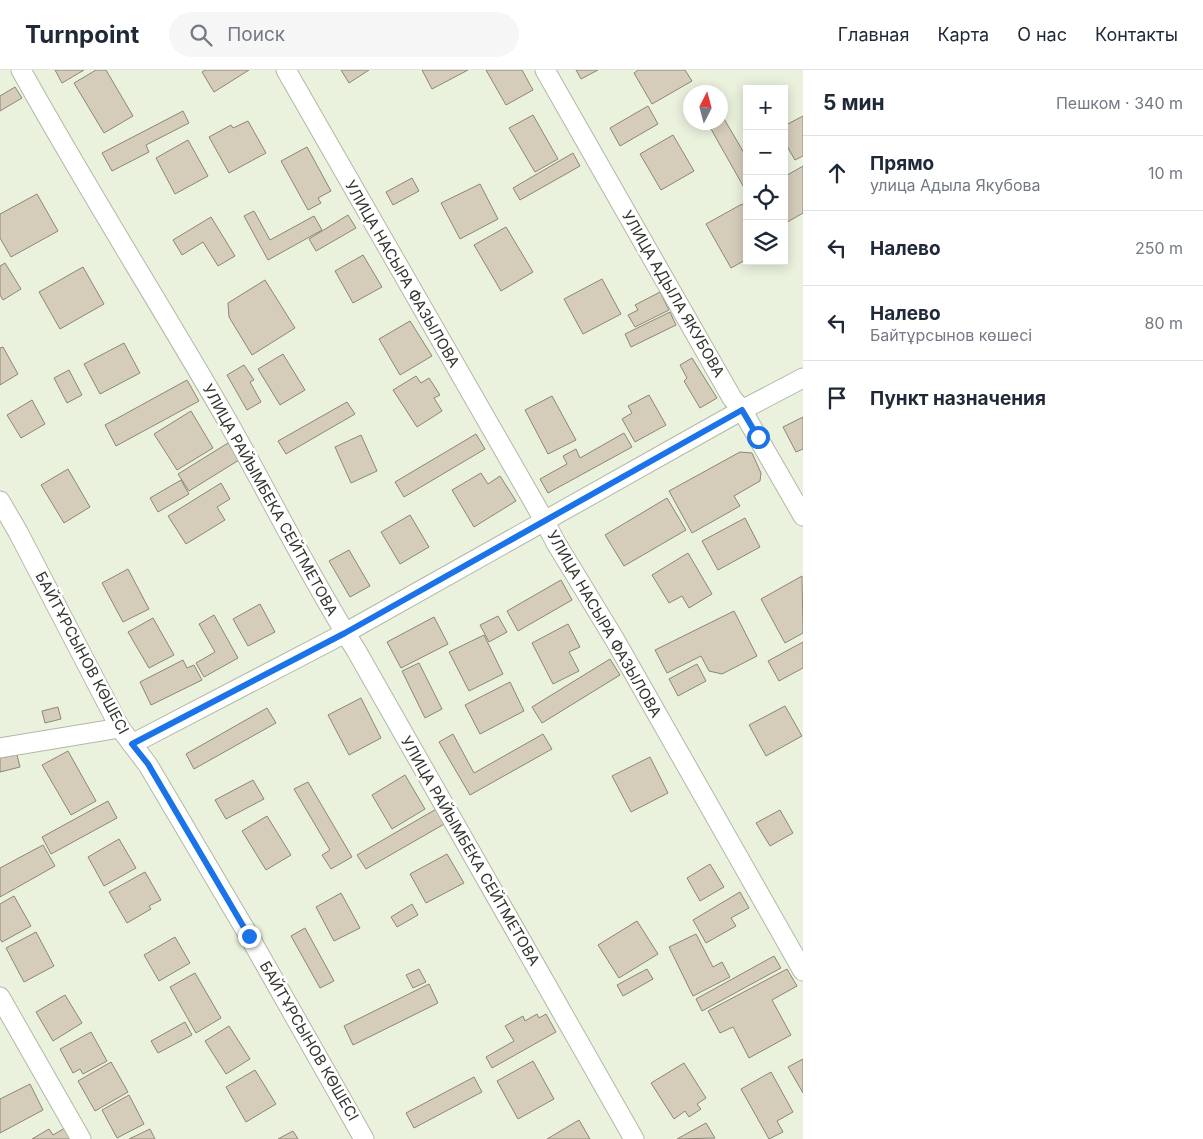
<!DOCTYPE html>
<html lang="ru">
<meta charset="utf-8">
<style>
:root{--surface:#fff;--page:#f6f6f7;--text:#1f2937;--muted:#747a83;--line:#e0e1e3}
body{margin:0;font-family:Inter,sans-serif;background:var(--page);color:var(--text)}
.controls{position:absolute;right:15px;top:15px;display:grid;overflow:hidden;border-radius:0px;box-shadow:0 2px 12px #0003}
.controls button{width:45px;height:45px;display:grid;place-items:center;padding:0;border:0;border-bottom:1px solid var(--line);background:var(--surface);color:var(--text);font:25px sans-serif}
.compass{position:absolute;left:683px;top:15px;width:45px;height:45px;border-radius:50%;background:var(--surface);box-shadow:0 2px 12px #0003;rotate:6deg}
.stop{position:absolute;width:15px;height:15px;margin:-11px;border:4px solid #1a73e8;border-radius:50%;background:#fff}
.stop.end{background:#1a73e8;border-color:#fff;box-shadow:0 1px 5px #0008}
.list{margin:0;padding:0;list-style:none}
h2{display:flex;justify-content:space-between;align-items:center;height:65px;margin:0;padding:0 20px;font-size:21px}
h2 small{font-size:16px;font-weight:400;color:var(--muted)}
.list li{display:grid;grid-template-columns:32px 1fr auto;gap:15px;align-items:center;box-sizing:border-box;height:75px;padding:0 20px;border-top:1px solid var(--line)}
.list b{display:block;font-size:19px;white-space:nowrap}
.list p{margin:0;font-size:16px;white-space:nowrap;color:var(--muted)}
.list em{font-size:16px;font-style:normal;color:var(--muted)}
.icon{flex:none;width:28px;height:28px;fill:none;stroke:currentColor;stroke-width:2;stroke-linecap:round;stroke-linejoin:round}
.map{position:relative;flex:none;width:803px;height:1069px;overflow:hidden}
header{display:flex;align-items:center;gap:30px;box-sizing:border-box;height:70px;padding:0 25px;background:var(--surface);border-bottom:1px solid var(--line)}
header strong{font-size:24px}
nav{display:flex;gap:28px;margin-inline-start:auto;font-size:18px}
.search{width:350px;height:45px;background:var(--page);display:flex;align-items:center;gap:12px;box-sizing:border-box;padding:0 18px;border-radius:28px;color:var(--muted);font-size:19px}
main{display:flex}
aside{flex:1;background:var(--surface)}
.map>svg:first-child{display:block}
.building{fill:#d5cdba;stroke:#8d8675}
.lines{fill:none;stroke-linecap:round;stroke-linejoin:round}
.street-casing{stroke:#b1b8a5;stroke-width:21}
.street{stroke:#fff;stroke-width:19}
.route{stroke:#1a73e8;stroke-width:6}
.labels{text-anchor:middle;stroke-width:5;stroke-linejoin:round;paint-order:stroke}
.street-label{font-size:15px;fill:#33362f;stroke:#fff}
</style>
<header>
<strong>Turnpoint</strong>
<div class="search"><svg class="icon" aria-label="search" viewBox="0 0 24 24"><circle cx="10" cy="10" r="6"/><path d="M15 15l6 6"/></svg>Поиск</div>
<nav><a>Главная</a><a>Карта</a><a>О нас</a><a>Контакты</a></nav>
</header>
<main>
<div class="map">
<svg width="803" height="1069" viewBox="0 0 803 1069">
<rect width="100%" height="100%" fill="#eaf2de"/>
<g class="building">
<polygon points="55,0 84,0 62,13"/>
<polygon points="96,0 106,0 133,46 104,63 74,13"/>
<polygon points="205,0 249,0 214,22 202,2"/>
<polygon points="341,0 369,0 349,13"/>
<polygon points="422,0 468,0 432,19"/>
<polygon points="486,0 522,0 533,20 506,35"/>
<polygon points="576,0 598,0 581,9"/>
<polygon points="638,0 685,0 692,11 652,34 634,3"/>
<polygon points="15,17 22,28 0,41 0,26"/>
<polygon points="648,36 658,54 620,76 610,58"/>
<polygon points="183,41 189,53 146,75 149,82 112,101 102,83"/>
<polygon points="720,42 747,88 746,121 707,52 720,52"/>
<polygon points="533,45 558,89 535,102 509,58"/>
<polygon points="803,46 803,86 795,90 784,71 784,56"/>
<polygon points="248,51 266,83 229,103 209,67 231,55 233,58"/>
<polygon points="673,65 694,101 661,120 640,84"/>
<polygon points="188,70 208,106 175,124 156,88"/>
<polygon points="307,77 331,121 318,128 321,133 308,140 281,91"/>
<polygon points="573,83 580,96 520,130 513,118"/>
<polygon points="803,96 803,143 784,154 784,107"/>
<polygon points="412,108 419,121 393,135 386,122"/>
<polygon points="480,114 498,149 460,169 441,133"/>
<polygon points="37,124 58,161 11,187 0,168 0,144"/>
<polygon points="742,134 747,141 747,189 731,198 706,154"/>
<polygon points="254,141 270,170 314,146 322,160 268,190 244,146"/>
<polygon points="348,145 356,158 316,181 309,169"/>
<polygon points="211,147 235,186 218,196 203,172 182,185 173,170"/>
<polygon points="506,157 533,202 501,221 474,175"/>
<polygon points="363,185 382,217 353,233 335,201"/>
<polygon points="5,193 21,219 3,230 0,225 0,196"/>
<polygon points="83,197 104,234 60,259 39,222"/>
<polygon points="602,209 621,244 583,264 564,229"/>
<polygon points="265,210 295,258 252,285 229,247 228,233"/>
<polygon points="660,222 669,240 635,257 628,245 638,240 635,235"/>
<polygon points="670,242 676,255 631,277 625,264"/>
<polygon points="410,251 432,286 400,305 379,269"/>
<polygon points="124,273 140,303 100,324 84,294"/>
<polygon points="3,277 18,304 0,315 0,278"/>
<polygon points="283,284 305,320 280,335 258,299"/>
<polygon points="692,288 717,328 700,338 684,311 687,308 680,295"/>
<polygon points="244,295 254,310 250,312 261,332 247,340 227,305"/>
<polygon points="69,300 82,325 67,333 54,308"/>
<polygon points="416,306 421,313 429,308 440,325 434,328 442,341 417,357 393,320"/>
<polygon points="187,310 199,331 116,376 105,355"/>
<polygon points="649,325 666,355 635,372 622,349 632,343 628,336"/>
<polygon points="552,326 576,370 548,384 525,340"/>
<polygon points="32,330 45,354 21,368 7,345"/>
<polygon points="347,332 355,344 286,384 278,371"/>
<polygon points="191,341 213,378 177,400 154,364"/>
<polygon points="803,347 803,379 796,382 783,357"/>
<polygon points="624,363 632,377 548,423 540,409 567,394 563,386 576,379 580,388"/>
<polygon points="476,364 485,379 404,427 395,412"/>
<polygon points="361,365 377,401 351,413 335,377"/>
<polygon points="228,373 239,390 189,421 178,404"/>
<polygon points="740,382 752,383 761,403 760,411 734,426 740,436 692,463 669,421"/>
<polygon points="68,399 90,437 64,453 41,415"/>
<polygon points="481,403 488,414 500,406 516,431 474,457 452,420"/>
<polygon points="181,410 189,424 158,442 150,428"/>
<polygon points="221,413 230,429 217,437 225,450 186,474 168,446"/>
<polygon points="667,428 686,460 624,496 605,465"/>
<polygon points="410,445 429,477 400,494 381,462"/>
<polygon points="745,448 760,477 718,500 702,471"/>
<polygon points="349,480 370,516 350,527 329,491"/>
<polygon points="688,483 712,524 689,538 682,526 669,533 652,505"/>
<polygon points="128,499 149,539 123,552 102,513"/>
<polygon points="802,506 803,563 785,573 761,529"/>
<polygon points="561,510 572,530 518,561 507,541"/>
<polygon points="260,534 275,562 248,576 233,549"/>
<polygon points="734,541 757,586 722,604 709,601 701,586 667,603 655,580"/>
<polygon points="214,545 238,588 204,607 196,593 215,582 199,554"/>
<polygon points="498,546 507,562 489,572 480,555"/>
<polygon points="434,547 448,574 401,598 387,572"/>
<polygon points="153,548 174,585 149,598 128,562"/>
<polygon points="568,554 580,577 569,582 579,601 553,614 532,573"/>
<polygon points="484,565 503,604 469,621 449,582"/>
<polygon points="803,572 803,598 779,611 768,591"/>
<polygon points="610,589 620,605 542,653 532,637"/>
<polygon points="183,590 187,598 194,595 202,610 151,635 140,612"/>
<polygon points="419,593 442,639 425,648 402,601"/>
<polygon points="697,594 706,611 678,626 669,609"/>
<polygon points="510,612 524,641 480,664 465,635"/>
<polygon points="361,628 381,668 349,685 328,645"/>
<polygon points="785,636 802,666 766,686 749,655"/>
<polygon points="58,637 61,649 45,653 42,641"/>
<polygon points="267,638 276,653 194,699 186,684"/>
<polygon points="453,664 474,703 543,664 552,679 470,725 439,672"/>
<polygon points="68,681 96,731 71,745 42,695"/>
<polygon points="17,685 20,697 0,702 0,688"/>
<polygon points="650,687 668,723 631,742 612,706"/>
<polygon points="405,705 425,739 392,759 372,725"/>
<polygon points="253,710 264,729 226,749 215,730"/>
<polygon points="308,712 352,787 331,799 322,785 330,780 294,719"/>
<polygon points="108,731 117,748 51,784 42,767"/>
<polygon points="438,738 446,753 366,799 357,785"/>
<polygon points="780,740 793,763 770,776 756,753"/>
<polygon points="267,746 291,785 266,800 242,761"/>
<polygon points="119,769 136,798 104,816 88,787"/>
<polygon points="43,775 55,796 0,827 0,798"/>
<polygon points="447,784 464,813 426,833 410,804"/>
<polygon points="710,794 724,817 700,831 687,808"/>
<polygon points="145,802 161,830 149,836 151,839 127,853 109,822"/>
<polygon points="740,822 749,838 731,848 736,856 706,873 693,850"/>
<polygon points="341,823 360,858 334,871 316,837"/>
<polygon points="14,826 31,856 2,872 0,869 0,834"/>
<polygon points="412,834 418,845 397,857 391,847"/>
<polygon points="637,851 658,884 619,908 598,875"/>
<polygon points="305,858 334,911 320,918 291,866"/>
<polygon points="36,862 54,896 24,912 6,878"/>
<polygon points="696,864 713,897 722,892 730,907 693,926 669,877"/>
<polygon points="175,867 190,893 159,911 144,885"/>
<polygon points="774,886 781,898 702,941 696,929"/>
<polygon points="419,899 426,912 413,918 406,905"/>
<polygon points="647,899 653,909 623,926 617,915"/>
<polygon points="787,899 797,916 772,930 791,965 749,988 733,957 720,963 708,941"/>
<polygon points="195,903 221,948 196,963 170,917"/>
<polygon points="429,914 438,933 353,975 344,956"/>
<polygon points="65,925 82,953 53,971 36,942"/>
<polygon points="537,944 539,948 546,944 556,962 492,998 486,987 514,971 505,956 523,946 525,951"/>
<polygon points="185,952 192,965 158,983 151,971"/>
<polygon points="229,956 250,989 226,1004 205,971"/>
<polygon points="91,962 107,991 83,1004 80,999 73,1003 60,979"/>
<polygon points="803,989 803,1023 788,997"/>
<polygon points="533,991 554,1029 518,1049 497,1011"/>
<polygon points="111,992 128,1022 95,1041 78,1011"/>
<polygon points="684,993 706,1028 697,1034 701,1039 689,1047 685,1041 674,1049 651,1013"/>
<polygon points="255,1000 276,1034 246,1052 226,1017"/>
<polygon points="771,1002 793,1042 777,1051 783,1062 769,1069 741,1019"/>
<polygon points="474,1007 482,1022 414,1058 406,1043"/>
<polygon points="30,1014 43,1040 0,1063 0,1029"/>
<polygon points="129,1025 144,1054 117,1068 102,1040"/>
<polygon points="579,1050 590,1069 547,1069"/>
<polygon points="706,1053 715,1068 677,1069"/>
<polygon points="65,1058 71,1068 69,1069 32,1069 49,1059 53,1065"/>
<polygon points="150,1059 155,1069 129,1069"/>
<polygon points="293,1061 298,1069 278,1069"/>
</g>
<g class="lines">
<g class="street-casing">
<g id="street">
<path d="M21,0C87,119 160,234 228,352C271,428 309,506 356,580L634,1069"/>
<polyline points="286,0 544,450 556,473 615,570 803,901"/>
<polyline points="545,0 732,328 742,340 803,446"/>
<polyline points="0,431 18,462 120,658 148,695 249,866 364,1069"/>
<polyline points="132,674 345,563 742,340 803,308"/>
<polyline points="0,678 120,658"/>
<polyline points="0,927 81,1069"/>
</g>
</g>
<use href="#street" class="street"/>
</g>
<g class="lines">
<polyline class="route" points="249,866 148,694 132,674 345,563 742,340 758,367"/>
</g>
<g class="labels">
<g class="street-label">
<text transform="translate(402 204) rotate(60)" y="5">УЛИЦА НАСЫРА ФАЗЫЛОВА</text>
<text transform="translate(673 224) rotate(60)" y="5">УЛИЦА АДЫЛА ЯКУБОВА</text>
<text transform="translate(270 430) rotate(61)" y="5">УЛИЦА РАЙЫМБЕКА СЕЙТМЕТОВА</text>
<text transform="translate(604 554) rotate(60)" y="5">УЛИЦА НАСЫРА ФАЗЫЛОВА</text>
<text transform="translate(82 583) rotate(62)" y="5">БАЙТҰРСЫНОВ КӨШЕСІ</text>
<text transform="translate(470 781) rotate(60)" y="5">УЛИЦА РАЙЫМБЕКА СЕЙТМЕТОВА</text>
<text transform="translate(309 971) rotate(60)" y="5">БАЙТҰРСЫНОВ КӨШЕСІ</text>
</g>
</g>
</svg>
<div class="controls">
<button>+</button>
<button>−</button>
<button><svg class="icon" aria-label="locate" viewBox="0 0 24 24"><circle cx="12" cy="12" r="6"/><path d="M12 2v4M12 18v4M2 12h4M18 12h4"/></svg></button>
<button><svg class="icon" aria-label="layers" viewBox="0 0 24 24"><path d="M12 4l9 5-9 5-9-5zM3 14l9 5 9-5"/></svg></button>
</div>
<svg class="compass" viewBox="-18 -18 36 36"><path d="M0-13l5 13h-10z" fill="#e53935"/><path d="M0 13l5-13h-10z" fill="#747a83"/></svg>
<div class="stop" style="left:758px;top:367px"></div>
<div class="stop end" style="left:249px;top:866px"></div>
</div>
<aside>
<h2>5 мин<small>Пешком · 340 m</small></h2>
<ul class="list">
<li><svg class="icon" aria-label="ahead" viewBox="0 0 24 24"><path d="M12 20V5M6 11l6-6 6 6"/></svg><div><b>Прямо</b><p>улица Адыла Якубова</p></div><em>10 m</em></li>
<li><svg class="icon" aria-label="left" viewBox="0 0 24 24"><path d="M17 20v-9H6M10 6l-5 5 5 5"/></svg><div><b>Налево</b></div><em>250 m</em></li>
<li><svg class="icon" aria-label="left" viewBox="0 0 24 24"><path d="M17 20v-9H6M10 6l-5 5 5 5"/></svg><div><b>Налево</b><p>Байтұрсынов көшесі</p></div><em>80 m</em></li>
<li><svg class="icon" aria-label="arrive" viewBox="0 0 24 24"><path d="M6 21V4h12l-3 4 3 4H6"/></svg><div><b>Пункт назначения</b></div></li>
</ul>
</aside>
</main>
